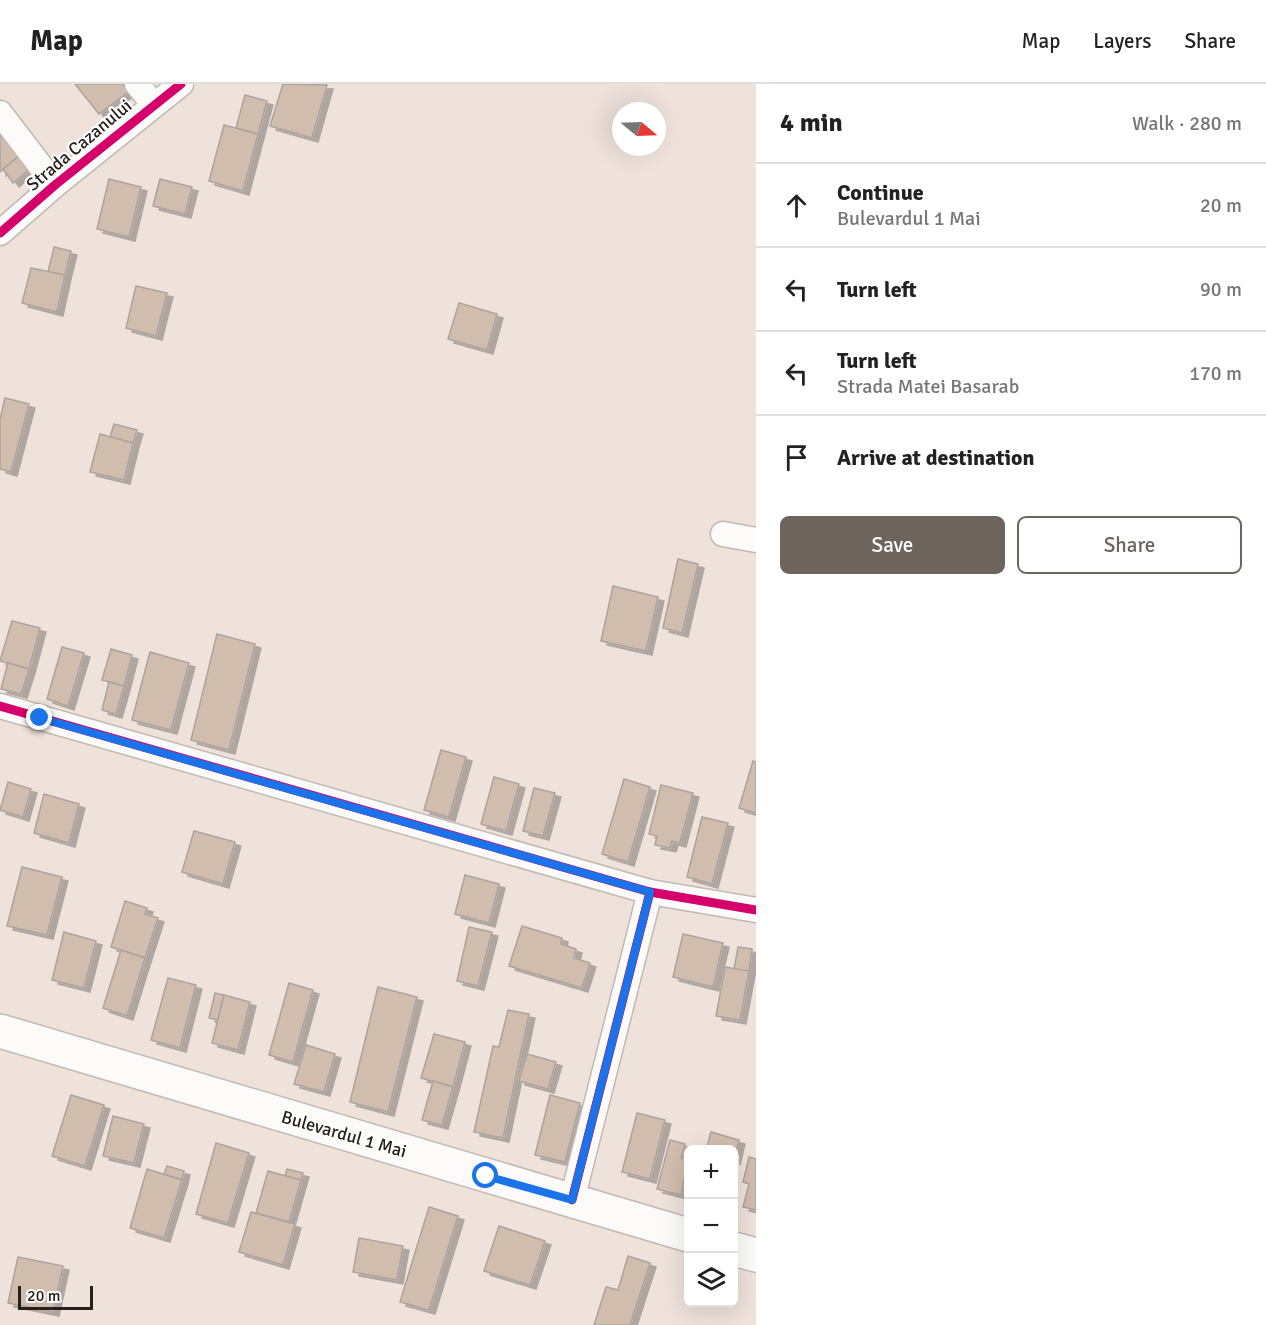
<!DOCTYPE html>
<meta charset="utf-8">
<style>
:root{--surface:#fff;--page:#f6f6f6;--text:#222;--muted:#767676;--line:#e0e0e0;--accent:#6d645e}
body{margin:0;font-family:Signika,sans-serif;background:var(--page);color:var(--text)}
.controls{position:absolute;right:18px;bottom:18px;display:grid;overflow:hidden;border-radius:9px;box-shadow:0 6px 24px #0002}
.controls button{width:54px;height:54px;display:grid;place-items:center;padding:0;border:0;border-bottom:2px solid var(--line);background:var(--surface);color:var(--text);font:30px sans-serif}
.compass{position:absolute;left:612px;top:18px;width:54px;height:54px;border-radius:50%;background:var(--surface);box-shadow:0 6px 24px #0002;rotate:109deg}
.scale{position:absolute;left:18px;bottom:15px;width:75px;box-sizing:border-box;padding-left:6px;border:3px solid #28201b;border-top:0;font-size:16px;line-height:21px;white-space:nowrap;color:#28201b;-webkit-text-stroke:4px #fff;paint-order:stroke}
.stop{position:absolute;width:18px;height:18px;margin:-14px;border:4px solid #1a73e8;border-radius:50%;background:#fff}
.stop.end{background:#1a73e8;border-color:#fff;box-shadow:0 2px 6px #0008}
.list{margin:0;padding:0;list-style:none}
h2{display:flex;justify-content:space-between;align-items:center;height:78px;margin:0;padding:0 24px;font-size:26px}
h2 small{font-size:20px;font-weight:400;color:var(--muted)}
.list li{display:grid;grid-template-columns:39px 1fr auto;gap:18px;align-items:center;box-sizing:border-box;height:84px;padding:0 24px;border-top:2px solid var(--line)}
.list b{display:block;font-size:22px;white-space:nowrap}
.list p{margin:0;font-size:20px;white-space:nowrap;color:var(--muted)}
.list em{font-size:20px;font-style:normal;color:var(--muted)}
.actions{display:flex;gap:12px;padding:18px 24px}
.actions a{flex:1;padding:14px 0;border:2px solid var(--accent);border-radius:9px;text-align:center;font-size:21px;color:var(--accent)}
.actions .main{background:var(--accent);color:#fff}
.icon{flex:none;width:33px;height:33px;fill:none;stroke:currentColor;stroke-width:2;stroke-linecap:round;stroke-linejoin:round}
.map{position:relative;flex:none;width:756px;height:1241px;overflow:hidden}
header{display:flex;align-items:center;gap:36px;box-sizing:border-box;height:84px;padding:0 30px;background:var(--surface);border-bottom:2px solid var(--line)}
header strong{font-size:28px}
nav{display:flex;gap:33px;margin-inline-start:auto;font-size:21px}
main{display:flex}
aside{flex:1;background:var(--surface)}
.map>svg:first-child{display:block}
.building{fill:#d1bdae;stroke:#aca39d;stroke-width:1.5;filter:url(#shadow)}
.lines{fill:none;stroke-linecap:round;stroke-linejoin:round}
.minor-casing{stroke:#c1b9b3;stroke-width:27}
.secondary-casing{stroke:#c1b9b3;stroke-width:36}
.minor{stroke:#fcfbfa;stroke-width:24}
.secondary{stroke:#fcfbfa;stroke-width:33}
.cycleway-casing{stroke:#fff;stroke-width:13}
.cycleway{stroke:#d6006c;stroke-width:9}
.route{stroke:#1a73e8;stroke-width:8}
.labels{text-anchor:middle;stroke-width:4.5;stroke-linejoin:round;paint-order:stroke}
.street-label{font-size:18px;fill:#28201b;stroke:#fff}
</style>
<header>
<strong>Map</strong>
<nav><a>Map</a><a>Layers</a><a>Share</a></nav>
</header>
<main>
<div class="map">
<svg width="756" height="1241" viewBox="0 0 756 1241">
<defs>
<filter id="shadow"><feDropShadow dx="6" dy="4" stdDeviation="0" flood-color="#0004"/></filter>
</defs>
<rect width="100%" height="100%" fill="#eee2db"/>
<g class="building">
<polygon points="75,0 123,0 128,8 99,30"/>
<polygon points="283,0 327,1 312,54 270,42"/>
<polygon points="245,11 267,17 258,50 236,44"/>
<polygon points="224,41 258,50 243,107 209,97"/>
<polygon points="0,49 19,72 0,88"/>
<polygon points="19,72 30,85 13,99 3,85"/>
<polygon points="109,95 141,103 129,153 97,145"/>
<polygon points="160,95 192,103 185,130 153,122"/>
<polygon points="54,163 71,167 65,191 48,188"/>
<polygon points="31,184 65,191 57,228 22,219"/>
<polygon points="136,202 167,209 156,252 126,244"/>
<polygon points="459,219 497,230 487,266 448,255"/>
<polygon points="5,314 29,320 11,388 0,385 0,335"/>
<polygon points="114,340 137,346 133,359 110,353"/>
<polygon points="100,350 133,359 124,396 90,388"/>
<polygon points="678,475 698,480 682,549 663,544"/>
<polygon points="613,502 658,513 646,567 601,557"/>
<polygon points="12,537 40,544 29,585 0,577"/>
<polygon points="217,550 255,560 229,666 191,656"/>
<polygon points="62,563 84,569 68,622 47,615"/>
<polygon points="111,565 132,571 124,602 102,596"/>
<polygon points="150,568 189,579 171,646 132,636"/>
<polygon points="8,579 29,585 21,610 1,605"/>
<polygon points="109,598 124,602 116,630 102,626"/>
<polygon points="441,666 466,673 449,733 424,726"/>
<polygon points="753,677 756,678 756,729 739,724"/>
<polygon points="494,693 519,700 506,747 481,740"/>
<polygon points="624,695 650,703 628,778 602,770"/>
<polygon points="8,698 31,705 23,733 0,726"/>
<polygon points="661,701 693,709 680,759 672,757 670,764 655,761 657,752 649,750"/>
<polygon points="534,704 555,709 543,752 523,747"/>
<polygon points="44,710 79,720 69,759 34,749"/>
<polygon points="702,733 728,739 712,800 687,793"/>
<polygon points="194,747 235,758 223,800 182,788"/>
<polygon points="22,783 62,793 47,851 7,842"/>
<polygon points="465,791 499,800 489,839 455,830"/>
<polygon points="125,817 147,824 145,830 158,834 145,874 111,863"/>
<polygon points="522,842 562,854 561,860 576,865 574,874 590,879 582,904 509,882"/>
<polygon points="469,843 492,848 478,902 457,897"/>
<polygon points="64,848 96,857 84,904 52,896"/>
<polygon points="683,850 723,859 713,903 673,893"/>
<polygon points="738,863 752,865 749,887 734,885"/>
<polygon points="121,866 145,874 127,932 103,924"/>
<polygon points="725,883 749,887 740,936 716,932"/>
<polygon points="168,894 196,901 180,964 151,956"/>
<polygon points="289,899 313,906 293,978 269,971"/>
<polygon points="378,903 417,913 388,1028 350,1018"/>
<polygon points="215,909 224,911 218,936 209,934"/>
<polygon points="224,911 250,918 238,966 212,959"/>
<polygon points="508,926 529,930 503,1054 474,1048 493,962 499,963"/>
<polygon points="434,950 465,958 453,1003 421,994"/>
<polygon points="306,961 335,970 324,1008 294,1000"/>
<polygon points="527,970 556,978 548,1005 519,997"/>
<polygon points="433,997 453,1003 442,1041 422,1036"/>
<polygon points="71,1011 104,1021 85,1082 52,1072"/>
<polygon points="550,1011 580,1019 565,1078 535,1071"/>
<polygon points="637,1029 665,1036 650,1095 622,1088"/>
<polygon points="113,1032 144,1040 134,1079 103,1072"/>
<polygon points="711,1048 739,1056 734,1077 734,1066 706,1066"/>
<polygon points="670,1056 685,1060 681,1074 688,1076 681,1111 657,1105"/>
<polygon points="216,1059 249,1069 228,1139 196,1130"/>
<polygon points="749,1073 756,1075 756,1126 743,1123 749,1100 743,1098"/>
<polygon points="167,1082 184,1087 182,1096 164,1090"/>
<polygon points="147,1085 182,1096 164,1154 130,1144"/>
<polygon points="287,1085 303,1089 301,1096 285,1092"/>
<polygon points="268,1087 301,1096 289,1138 256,1129"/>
<polygon points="429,1123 458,1132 429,1226 400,1218"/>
<polygon points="251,1128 295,1140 283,1181 239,1168"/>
<polygon points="499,1142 545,1157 530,1201 484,1187"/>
<polygon points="359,1154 403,1162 397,1196 353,1188"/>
<polygon points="628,1172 650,1179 630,1241 594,1241 606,1203 618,1206"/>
<polygon points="18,1173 63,1182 53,1228 8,1219"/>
</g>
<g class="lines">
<g class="minor-casing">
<g id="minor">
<polyline points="137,0 154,21"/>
<polyline points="0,29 55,101"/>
<polyline points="0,149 55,101 181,0"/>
<polyline points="723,450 756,456"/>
<polyline points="0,622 650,808 756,826"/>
<polyline points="572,1116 650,808"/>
</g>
</g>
<g class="secondary-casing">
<g id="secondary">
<polyline points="0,947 688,1151"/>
<polyline points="734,1165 756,1171"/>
</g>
</g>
<use href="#minor" class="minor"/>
<use href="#secondary" class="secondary"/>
<g class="cycleway-casing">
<g id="cycleway">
<polyline points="0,149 55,101 181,0"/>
<polyline points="0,622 650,808 756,826"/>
<polyline points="572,1116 650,808"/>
</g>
</g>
<use href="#cycleway" class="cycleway"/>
</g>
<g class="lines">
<polyline class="route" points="40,634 650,808 572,1116 486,1092"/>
</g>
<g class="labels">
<g class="street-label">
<text transform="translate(79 61) rotate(-40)" y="6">Strada Cazanului</text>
<text transform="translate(344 1050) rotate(16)" y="6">Bulevardul 1 Mai</text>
</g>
</g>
</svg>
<div class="controls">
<button>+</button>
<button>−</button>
<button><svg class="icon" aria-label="layers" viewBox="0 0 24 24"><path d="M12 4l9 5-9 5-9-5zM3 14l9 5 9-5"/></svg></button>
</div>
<svg class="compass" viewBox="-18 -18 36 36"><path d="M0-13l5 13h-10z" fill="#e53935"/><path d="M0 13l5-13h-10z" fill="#767676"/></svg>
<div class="scale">20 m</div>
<div class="stop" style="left:486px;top:1092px"></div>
<div class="stop end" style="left:40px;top:634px"></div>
</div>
<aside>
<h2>4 min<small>Walk · 280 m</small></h2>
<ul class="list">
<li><svg class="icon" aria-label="ahead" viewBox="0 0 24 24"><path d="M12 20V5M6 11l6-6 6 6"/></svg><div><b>Continue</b><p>Bulevardul 1 Mai</p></div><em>20 m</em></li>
<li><svg class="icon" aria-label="left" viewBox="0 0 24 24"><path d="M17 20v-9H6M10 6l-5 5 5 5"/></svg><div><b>Turn left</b></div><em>90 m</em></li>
<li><svg class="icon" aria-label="left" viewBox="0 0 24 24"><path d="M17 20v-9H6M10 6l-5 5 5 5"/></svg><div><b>Turn left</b><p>Strada Matei Basarab</p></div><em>170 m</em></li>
<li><svg class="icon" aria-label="arrive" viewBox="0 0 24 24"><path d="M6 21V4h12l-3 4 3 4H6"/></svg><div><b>Arrive at destination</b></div></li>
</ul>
<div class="actions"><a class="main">Save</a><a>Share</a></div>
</aside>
</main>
